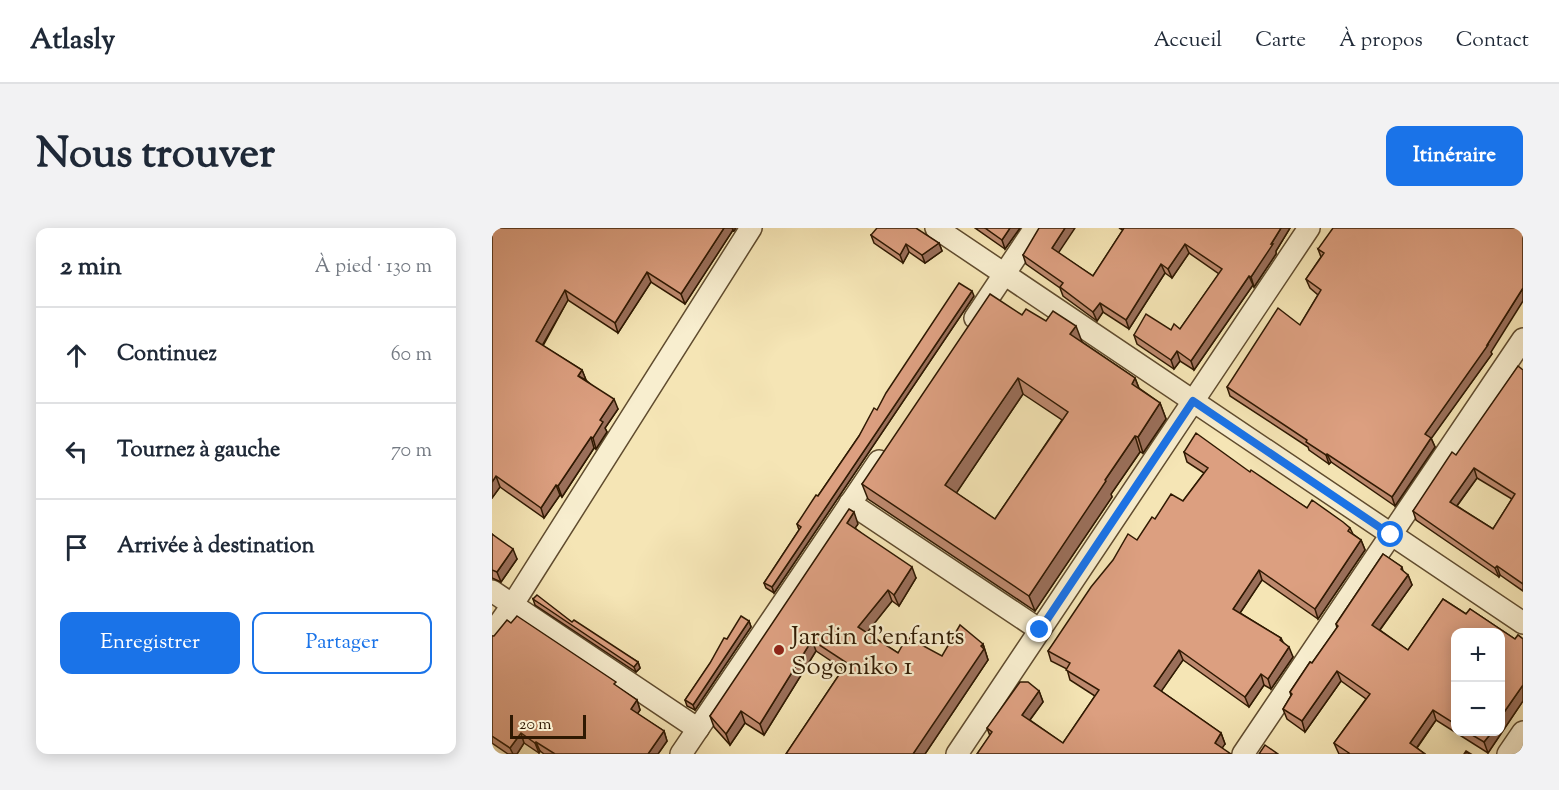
<!DOCTYPE html>
<html lang="fr">
<meta charset="utf-8">
<style>
:root{--surface:#fff;--page:#f2f2f3;--text:#1f2937;--muted:#747a83;--line:#e0e1e3;--accent:#1a73e8}
body{margin:0;font-family:"Sorts Mill Goudy",serif;background:var(--page);color:var(--text)}
.controls{position:absolute;right:18px;bottom:18px;display:grid;overflow:hidden;border-radius:12px;box-shadow:0 3px 15px #0003}
.controls button{width:54px;height:54px;display:grid;place-items:center;padding:0;border:0;border-bottom:2px solid var(--line);background:var(--surface);color:var(--text);font:30px sans-serif}
.scale{position:absolute;left:18px;bottom:15px;width:76px;box-sizing:border-box;padding-left:6px;border:3px solid #2f1902;border-top:0;font-size:16px;line-height:21px;white-space:nowrap;color:#2f1902;-webkit-text-stroke:4px #f8eecf;paint-order:stroke}
.stop{position:absolute;width:18px;height:18px;margin:-14px;border:4px solid #1a73e8;border-radius:50%;background:#fff}
.stop.end{background:#1a73e8;border-color:#fff;box-shadow:0 2px 6px #0008}
.list{margin:0;padding:0;list-style:none}
h2{display:flex;justify-content:space-between;align-items:center;height:78px;margin:0;padding:0 24px;font-size:26px}
h2 small{font-size:20px;font-weight:400;color:var(--muted)}
.list li{display:grid;grid-template-columns:39px 1fr auto;gap:18px;align-items:center;box-sizing:border-box;height:96px;padding:0 24px;border-top:2px solid var(--line)}
.list b{display:block;font-size:22px;white-space:nowrap}
.list em{font-size:20px;font-style:normal;color:var(--muted)}
.actions{display:flex;gap:12px;padding:18px 24px}
.actions a{flex:1;padding:14px 0;border:2px solid var(--accent);border-radius:12px;text-align:center;font-size:21px;color:var(--accent)}
.actions .main{background:var(--accent);color:#fff}
.icon{flex:none;width:33px;height:33px;fill:none;stroke:currentColor;stroke-width:2;stroke-linecap:round;stroke-linejoin:round}
.map{position:relative;flex:none;width:1031px;height:526px;overflow:hidden;border-radius:12px}
header{display:flex;align-items:center;gap:36px;box-sizing:border-box;height:84px;padding:0 30px;background:var(--surface);border-bottom:2px solid var(--line)}
header strong{font-size:28px}
nav{display:flex;gap:33px;margin-inline-start:auto;font-size:21px}
.intro{display:flex;align-items:center;justify-content:space-between;box-sizing:border-box;height:144px;padding:0 36px}
h1{margin:0;font-size:42px}
.button{padding:15px 27px;border-radius:12px;background:var(--accent);color:#fff;font-size:21px;font-weight:700}
main{display:flex;gap:36px;padding:0 36px}
aside{flex:1;background:var(--surface);border-radius:12px;box-shadow:0 3px 15px #0003}
.map>svg:first-child{display:block}
.lines{fill:none;stroke-linecap:round;stroke-linejoin:round}
.minor-casing{stroke:#604c2f;stroke-width:24}
.minor{stroke:#f8eecf;stroke-width:21}
.wall{fill:#bd896e;stroke:#2f1902;stroke-width:1.5;fill-rule:evenodd}
.shaded-wall{fill:#9a6f5a;stroke:#2f1902;stroke-width:1.5}
.building{fill:#dc9f80;stroke:#2f1902;stroke-width:1.5;fill-rule:evenodd}
.route{stroke:#1a73e8;stroke-width:8}
.poi-dot{fill:#8f2418;stroke:#f8eecf;stroke-width:2}
.labels{text-anchor:middle;stroke-width:4.5;stroke-linejoin:round;paint-order:stroke}
.poi-label{font-size:26px;fill:#2f1902;stroke:#f8eecf;text-anchor:start}
</style>
<header>
<strong>Atlasly</strong>
<nav><a>Accueil</a><a>Carte</a><a>À propos</a><a>Contact</a></nav>
</header>
<div class="intro"><h1>Nous trouver</h1><a class="button">Itinéraire</a></div>
<main>
<aside>
<h2>2 min<small>À pied · 130 m</small></h2>
<ul class="list">
<li><svg class="icon" aria-label="ahead" viewBox="0 0 24 24"><path d="M12 20V5M6 11l6-6 6 6"/></svg><div><b>Continuez</b></div><em>60 m</em></li>
<li><svg class="icon" aria-label="left" viewBox="0 0 24 24"><path d="M17 20v-9H6M10 6l-5 5 5 5"/></svg><div><b>Tournez à gauche</b></div><em>70 m</em></li>
<li><svg class="icon" aria-label="arrive" viewBox="0 0 24 24"><path d="M6 21V4h12l-3 4 3 4H6"/></svg><div><b>Arrivée à destination</b></div></li>
</ul>
<div class="actions"><a class="main">Enregistrer</a><a>Partager</a></div>
</aside>
<div class="map">
<svg width="1031" height="526" viewBox="0 0 1031 526">
<rect width="100%" height="100%" fill="#f5e5b5"/>
<filter id="stains"><feTurbulence type="fractalNoise" baseFrequency=".00333" numOctaves="4"/><feColorMatrix values="0 0 0 0 .2 0 0 0 0 .09 0 0 0 0 .02 0 0 0 .5 -.17"/></filter>
<radialGradient id="worn" r=".72"><stop offset=".6" stop-color="#630" stop-opacity="0"/><stop offset="1" stop-color="#630" stop-opacity=".3"/></radialGradient>
<g class="lines">
<g class="minor-casing">
<g id="minor">
<polyline points="444,0 1031,395"/>
<polyline points="483,90 543,0"/>
<polyline points="358,275 548,402"/>
<polyline points="0,363 206,501"/>
<polyline points="0,406 21,376 259,0"/>
<polyline points="189,526 387,233"/>
<polyline points="465,526 817,0"/>
<polyline points="751,526 1031,111"/>
<polyline points="1016,526 1031,504"/>
</g>
</g>
<use href="#minor" class="minor"/>
</g>
<g class="wall">
<polygon points="0,0 244,0 242,3 241,2 193,76 159,54 126,105 76,72 51,118 90,142 94,152 126,181 113,200 115,204 104,221 102,220 70,269 68,267 52,290 8,259 0,270"/>
<polygon points="483,0 528,0 513,21"/>
<polygon points="627,0 798,0 784,23 784,26 762,59 761,57 702,142 688,133 682,141 645,116 642,107 679,102 688,101 727,46 697,25 680,50 673,45 637,101 611,84 605,93 571,68 568,60 534,36 531,27 566,25 601,48 631,2"/>
<polygon points="379,7 447,15 450,23 433,35 417,24 411,35 382,15"/>
<polygon points="826,21 999,124 1000,126 939,210 943,219 903,278 839,234 837,236 817,222 816,219 738,168 735,159 808,97 826,67 818,60 814,51 829,29"/>
<polygon points="482,68 282,365 274,360 272,355 307,302 305,296 326,268 385,182"/>
<path d="M530,87L590,114L643,150L647,160L668,175L674,191L651,225L648,224L619,266L620,269L543,383L376,271L370,256ZM531,166L570,192L503,291L464,265Z"/>
<path d="M1031,142V363L1008,347L1007,349L924,292L921,283ZM985,250L1020,271L1001,301L965,278Z"/>
<polygon points="692,224 758,244 815,280 858,300 861,306 869,312 873,322 826,391 770,352 748,385 789,410 791,414 801,429 779,461 772,457 757,479 691,432 669,463 729,505 733,516 485,526 498,508 495,500 547,463 551,474 538,492 571,515 603,468 578,452 575,441 559,433 556,423 663,291 691,273 712,245 695,234"/>
<polygon points="366,296 363,300 424,350 407,378 400,373 374,405 406,425 450,428 491,416 496,432 433,526 294,526 351,441 324,423 272,507 253,495 238,517 222,499 218,488"/>
<polygon points="0,306 25,331 9,354 0,350"/>
<path d="M891,326L910,339L911,343L916,347L920,357L888,402L916,422L951,371L974,386L978,381L1023,411L1026,407L1031,411V473L996,525L944,492L925,520L933,526H847L842,515L874,471L849,453L813,504L795,491L791,481L799,468L798,464L818,434L820,435L845,400L844,396ZM963,405H1008V504H963Z"/>
<polygon points="41,371 146,434 148,440 144,444 43,377"/>
<polygon points="257,393 259,399 203,482 195,478 193,472 235,411"/>
<polygon points="0,408 125,459 145,472 148,482 145,486 172,503 175,513 166,526 52,526 48,523 47,525 32,515 25,526 16,526 0,515"/>
</g>
<g class="shaded-wall">
<polygon points="232,0 240,0 241,2 193,76 189,66"/>
<polygon points="518,0 528,0 513,21 510,12"/>
<polygon points="573,0 583,0 563,30 560,20"/>
<polygon points="789,0 798,0 784,23 784,26 762,59 759,49"/>
<polygon points="447,15 450,23 433,35 430,27"/>
<polygon points="414,16 417,24 411,35 408,27"/>
<polygon points="693,16 697,25 680,50 676,41"/>
<polygon points="669,36 673,45 637,101 634,92"/>
<polygon points="155,44 159,54 126,105 123,95"/>
<polygon points="757,48 761,57 702,142 699,133"/>
<polygon points="1031,60 1031,73 999,124 1000,126 936,215 933,206 995,117"/>
<polygon points="73,62 76,72 47,123 44,113"/>
<polygon points="480,63 482,68 282,365 280,359"/>
<polygon points="608,75 611,84 605,93 601,84"/>
<polygon points="584,98 590,114 584,122 578,106"/>
<polygon points="685,123 688,133 682,141 679,132"/>
<polygon points="90,142 94,152 86,148"/>
<polygon points="526,150 531,166 459,273 453,257"/>
<polygon points="643,150 649,166 640,156"/>
<polygon points="122,171 126,181 113,200 115,204 104,221 101,210 108,192"/>
<polygon points="668,175 674,191 651,225 646,209"/>
<polygon points="643,208 648,224 619,266 620,269 543,383 537,368 613,252"/>
<polygon points="99,209 102,220 70,269 66,258"/>
<polygon points="939,210 943,219 903,278 900,269"/>
<polygon points="835,226 839,234 837,236 834,227"/>
<polygon points="982,240 985,250 961,283 958,274"/>
<polygon points="4,248 8,259 0,270 0,254"/>
<polygon points="64,257 68,267 52,290 49,280"/>
<polygon points="362,284 366,296 359,306 355,295"/>
<polygon points="869,312 873,322 826,391 823,381"/>
<polygon points="21,321 25,331 9,354 5,344"/>
<polygon points="1005,338 1008,347 1007,349 1003,340"/>
<polygon points="420,339 424,350 407,378 402,367"/>
<polygon points="767,342 770,352 744,391 741,381"/>
<polygon points="916,347 920,357 884,407 880,397"/>
<polygon points="396,362 400,373 370,411 366,399"/>
<polygon points="257,393 259,399 203,482 201,477"/>
<polygon points="320,412 324,423 272,507 268,496"/>
<polygon points="491,416 496,432 433,526 421,526"/>
<polygon points="797,419 801,429 779,461 776,451"/>
<polygon points="687,422 691,432 666,468 662,458"/>
<polygon points="146,434 148,440 144,444 142,439"/>
<polygon points="845,443 849,453 813,504 810,493"/>
<polygon points="769,446 772,457 757,479 753,469"/>
<polygon points="1031,457 1031,473 996,525 992,514 1000,504 1008,504 1008,490"/>
<polygon points="547,463 551,474 534,497 530,487"/>
<polygon points="145,472 148,482 142,491 139,481"/>
<polygon points="941,482 944,492 921,525 918,515"/>
<polygon points="249,483 253,495 238,517 234,506"/>
<polygon points="172,503 175,513 166,526 156,526"/>
<polygon points="29,505 32,515 25,526 21,526 18,520"/>
<polygon points="729,505 733,516 727,525 723,515"/>
<polygon points="44,514 48,523 47,525 43,515"/>
</g>
<g class="building">
<polygon points="0,0 232,0 189,66 155,44 123,95 73,62 44,113 90,142 86,148 122,171 108,192 111,194 101,210 99,209 66,258 64,257 49,280 4,248 0,254"/>
<polygon points="385,0 424,0 447,15 430,27 414,16 408,27 379,7"/>
<polygon points="493,0 518,0 510,12"/>
<polygon points="547,0 573,0 560,20 601,48 632,0 789,0 779,16 781,16 759,49 757,48 699,133 685,123 679,132 642,107 654,86 679,102 682,96 688,101 730,41 693,16 676,41 669,36 634,92 608,75 601,84 568,59 571,55 531,27"/>
<polygon points="841,0 1031,0 1031,60 995,117 996,117 933,206 939,210 900,269 835,226 834,227 814,214 815,212 735,159 786,80 808,97 829,62 814,51 832,25 826,21"/>
<polygon points="467,55 480,63 280,359 272,355 309,299 305,296 324,267 326,268 367,208 382,180 385,182 394,165"/>
<path d="M498,66L530,87L534,81L554,93L561,83L584,98L578,106L643,150L640,156L668,175L646,209L643,208L613,252L614,253L537,368L370,256ZM526,150L576,184L503,291L453,257Z"/>
<path d="M1026,138L1031,142V356L1005,338L1003,340L921,283L960,224L964,227ZM982,240L1023,266L1001,301L958,274Z"/>
<polygon points="704,205 758,244 759,242 815,280 820,272 851,294 858,300 856,303 869,312 823,381 767,342 741,381 789,410 788,412 797,419 776,451 769,446 753,469 687,422 662,458 729,505 723,515 739,526 485,526 500,504 495,500 528,454 536,454 547,463 530,487 571,515 607,462 574,442 578,435 556,423 599,359 621,332 636,306 645,312 660,289 663,291 679,266 691,273 716,240 692,224"/>
<polygon points="357,281 362,284 355,295 420,339 402,367 396,362 366,399 406,425 415,409 450,428 468,397 491,416 489,418 492,421 421,526 294,526 355,435 320,412 268,496 249,483 234,506 218,488"/>
<polygon points="0,306 21,321 5,344 0,342"/>
<polygon points="891,326 910,339 909,341 916,347 880,397 916,422 951,371 974,386 978,381 1023,411 1026,407 1031,411 1031,457 1008,490 1008,405 963,405 963,496 941,482 918,515 933,526 856,526 857,525 842,515 878,466 845,443 810,493 791,481 800,466 798,464 818,434 820,435 846,398 844,396"/>
<polygon points="45,367 80,394 82,392 146,434 142,439 41,371"/>
<polygon points="25,388 124,454 122,456 145,472 139,481 172,503 156,526 63,526 44,514 43,515 29,505 18,520 0,508 0,408 2,408 15,392 19,395"/>
<polygon points="249,388 257,393 201,477 193,472 218,435 232,410 235,411"/>
<polygon points="975,504 1000,504 992,514"/>
<polygon points="773,517 786,526 767,526"/>
<polygon points="974,523 979,526 972,526"/>
</g>
<g class="lines">
<polyline class="route" points="548,402 701,173 899,307"/>
</g>
<circle class="poi-dot" cx="287" cy="422" r="6"/>
<g class="labels">
<g class="poi-label">
<text x="299" y="416">Jardin d'enfants<tspan x="299" dy="30">Sogoniko 1</tspan></text>
</g>
</g>
<rect width="100%" height="100%" filter="url(#stains)"/>
<rect width="100%" height="100%" fill="url(#worn)"/>
</svg>
<div class="controls">
<button>+</button>
<button>−</button>
</div>
<div class="scale">20 m</div>
<div class="stop" style="left:899px;top:307px"></div>
<div class="stop end" style="left:548px;top:402px"></div>
</div>
</main>
